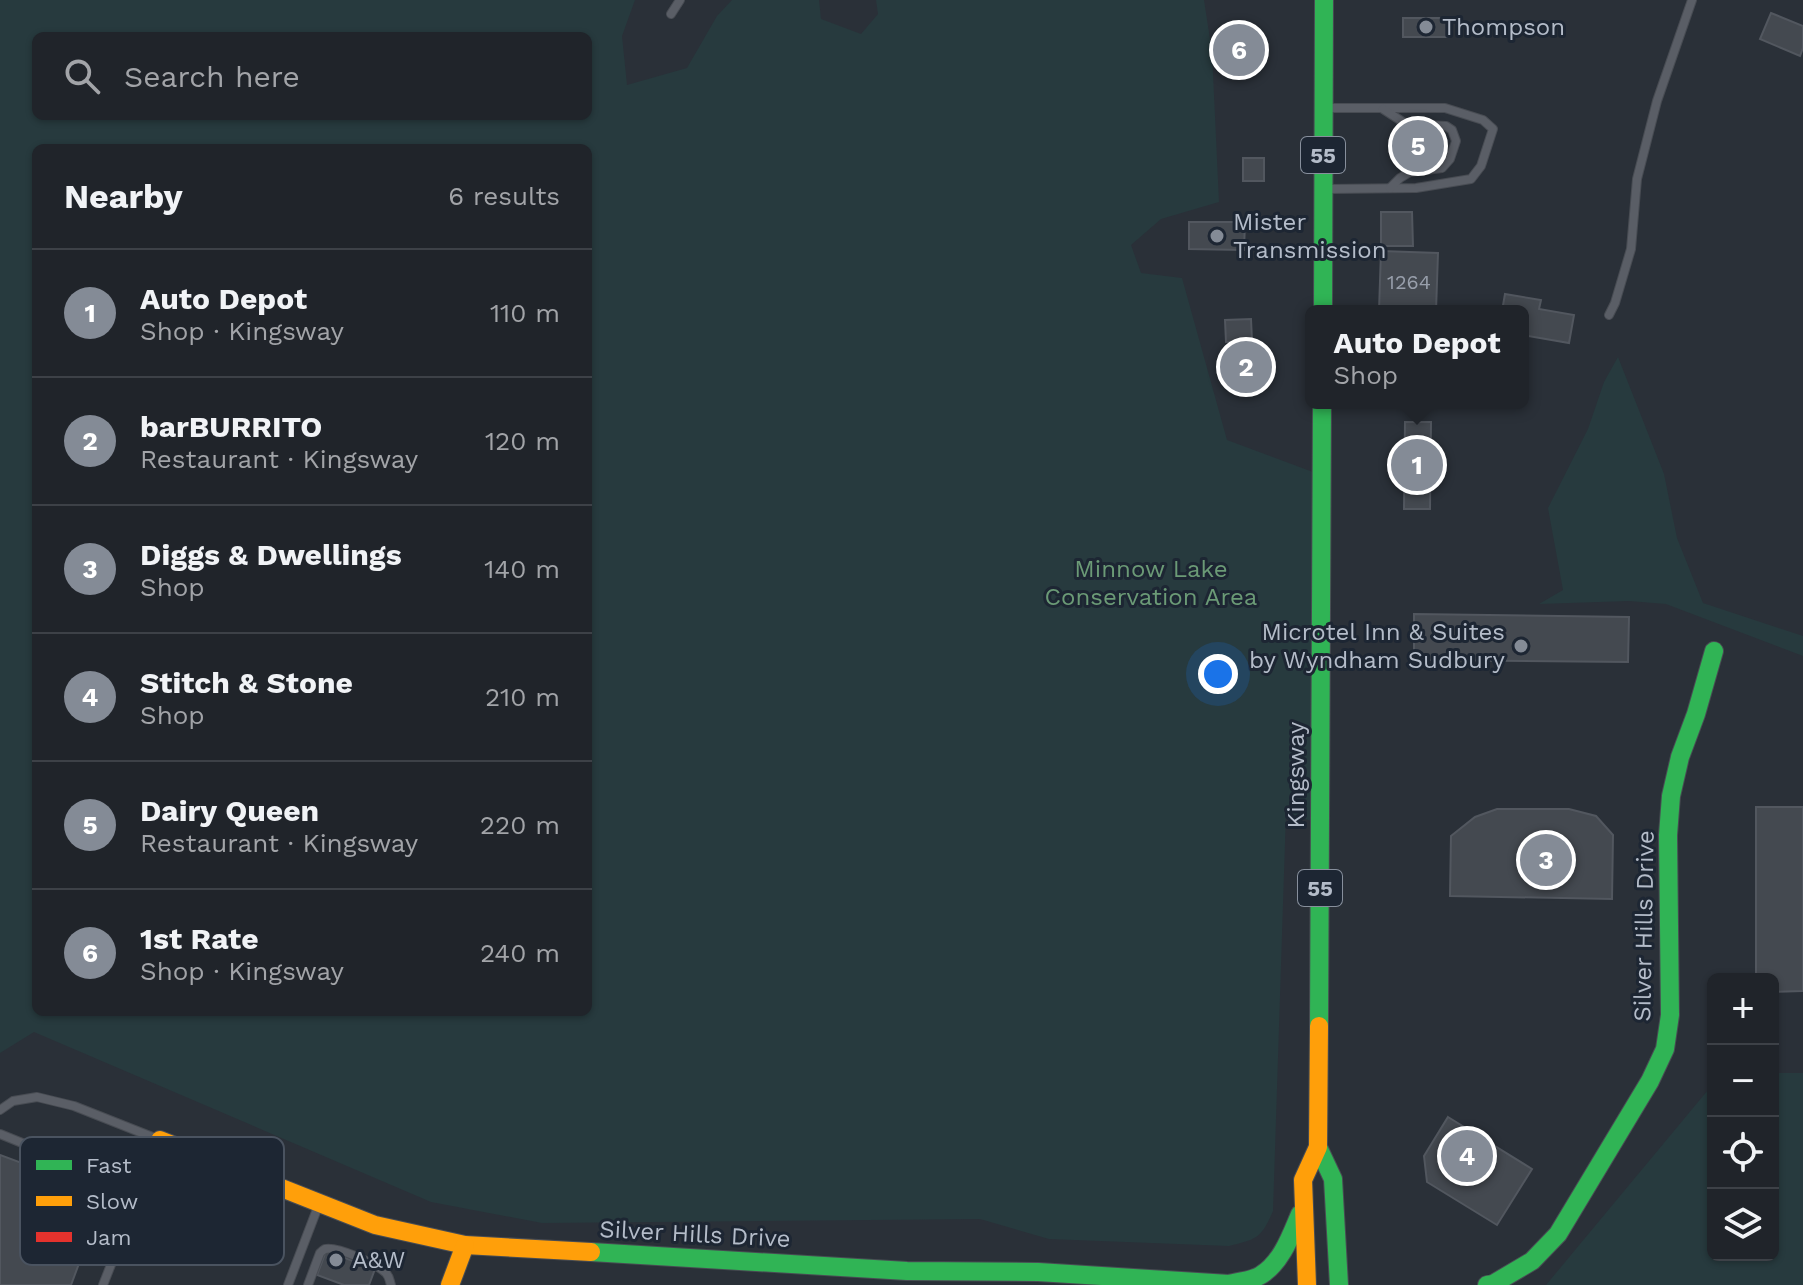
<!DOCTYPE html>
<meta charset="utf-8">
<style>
:root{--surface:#20242a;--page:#282c32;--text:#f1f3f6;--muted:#a2a4a8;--line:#3d4147;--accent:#848b96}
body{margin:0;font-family:"Work Sans",sans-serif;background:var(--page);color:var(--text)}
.controls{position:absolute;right:24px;bottom:24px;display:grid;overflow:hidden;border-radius:12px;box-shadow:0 2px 6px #0004}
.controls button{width:72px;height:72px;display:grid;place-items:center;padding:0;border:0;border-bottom:2px solid var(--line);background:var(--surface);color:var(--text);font:40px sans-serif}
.you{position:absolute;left:1218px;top:674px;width:28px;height:28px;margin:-20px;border:6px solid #fff;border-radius:50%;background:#1a73e8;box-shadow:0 0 0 12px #1a73e833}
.badge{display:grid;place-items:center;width:52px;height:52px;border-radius:50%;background:var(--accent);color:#fff;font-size:26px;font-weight:700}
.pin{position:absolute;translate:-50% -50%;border:4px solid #fff;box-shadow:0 2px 8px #0006}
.popup{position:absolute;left:1305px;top:305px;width:224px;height:104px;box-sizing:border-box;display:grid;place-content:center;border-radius:12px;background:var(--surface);filter:drop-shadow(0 2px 6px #0005);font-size:26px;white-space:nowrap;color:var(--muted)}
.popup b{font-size:30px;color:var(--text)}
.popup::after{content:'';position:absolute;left:50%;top:100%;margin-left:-16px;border:16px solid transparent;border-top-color:var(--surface)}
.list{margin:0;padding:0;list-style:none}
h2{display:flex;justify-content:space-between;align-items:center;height:104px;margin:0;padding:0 32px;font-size:34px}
h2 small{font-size:26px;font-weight:400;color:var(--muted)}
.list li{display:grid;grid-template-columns:52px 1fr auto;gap:24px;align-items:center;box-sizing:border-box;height:128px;padding:0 32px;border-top:2px solid var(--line)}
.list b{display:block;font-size:30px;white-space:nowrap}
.list p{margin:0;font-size:26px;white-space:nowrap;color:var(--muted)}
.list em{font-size:26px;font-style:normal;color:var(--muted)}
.icon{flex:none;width:44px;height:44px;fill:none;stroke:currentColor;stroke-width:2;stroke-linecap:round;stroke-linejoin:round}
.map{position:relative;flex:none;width:1803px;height:1285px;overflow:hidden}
.search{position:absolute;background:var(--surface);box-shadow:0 2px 6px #0004;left:32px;top:32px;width:560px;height:88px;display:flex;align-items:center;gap:20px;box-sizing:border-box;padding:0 28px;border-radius:12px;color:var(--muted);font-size:30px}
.panel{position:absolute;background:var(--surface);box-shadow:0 2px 6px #0004;left:32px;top:144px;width:560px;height:872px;border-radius:12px}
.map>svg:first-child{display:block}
.green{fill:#273a3e;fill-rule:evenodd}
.building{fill:#444950;stroke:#52575f;stroke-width:2}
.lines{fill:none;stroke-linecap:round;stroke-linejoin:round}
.lane-casing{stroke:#484c53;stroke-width:10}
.fast-casing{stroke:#484c53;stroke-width:20}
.slow-casing{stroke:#484c53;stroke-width:20}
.lane{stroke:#5a5e66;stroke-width:8}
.fast{stroke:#30b455;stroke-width:18}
.slow{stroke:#ff9f0a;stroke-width:18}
.poi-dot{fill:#848b96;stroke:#1d2633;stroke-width:3}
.labels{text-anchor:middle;stroke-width:6;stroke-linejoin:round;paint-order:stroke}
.number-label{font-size:20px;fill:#989fab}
.shield{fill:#1d2633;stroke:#878f9c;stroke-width:2}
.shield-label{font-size:22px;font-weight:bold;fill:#b4bcc9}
.poi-label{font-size:24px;fill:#b4bcc9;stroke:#1d2633;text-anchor:start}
.park-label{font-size:24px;fill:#6b9a76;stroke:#1d2633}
.street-label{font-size:24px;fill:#b4bcc9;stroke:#1d2633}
.key{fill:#1d2633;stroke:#4a5360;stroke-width:2}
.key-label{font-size:22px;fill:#b4bcc9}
</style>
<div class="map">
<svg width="1803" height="1285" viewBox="0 0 1803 1285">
<rect width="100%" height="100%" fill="#2a3038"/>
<g class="green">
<path d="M0,0H635L622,36L627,85L687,68L717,16L732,0H819L821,19L861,34L878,14L876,0H1204L1212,52L1219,202L1161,219L1131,245L1141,273L1182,278L1227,440L1321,475L1319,824L1286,812L1273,1211C1261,1239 1257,1239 1229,1246L1049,1239L980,1219L542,1223L431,1202L34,1032L0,1053ZM36,36H588V116H36ZM36,148H588V1012H36Z"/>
<polygon points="1618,357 1664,474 1677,538 1703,603 1803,636 1803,656 1666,604 1629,601 1539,604 1563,590 1548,508 1588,429 1604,382"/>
<polygon points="1773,1073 1803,1073 1803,1285 1546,1285 1713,1084 1713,1255 1773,1255"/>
</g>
<g class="building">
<polygon points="1771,13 1803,26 1803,48 1800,56 1760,39"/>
<rect x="1403" y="18" width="46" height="19"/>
<polygon points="1223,29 1256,29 1256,70 1222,70"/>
<polygon points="1400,132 1435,132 1436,159 1400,160"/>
<rect x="1243" y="158" width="21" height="23"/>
<polygon points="1381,212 1412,212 1413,246 1381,246"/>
<polygon points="1189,222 1245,222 1244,250 1189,249"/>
<polygon points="1381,251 1438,253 1436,311 1379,311"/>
<polygon points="1505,294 1541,300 1539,309 1574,315 1569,343 1523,335 1523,311 1502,311"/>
<polygon points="1251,319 1252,341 1226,342 1225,320"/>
<rect x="1231" y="351" width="31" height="31"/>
<polygon points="1405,422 1431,422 1430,509 1404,509"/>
<polygon points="1414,614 1629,617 1628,662 1423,660 1423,654 1414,654"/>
<polygon points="1756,807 1803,807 1803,991 1773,992 1773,979 1756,979"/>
<polygon points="1497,809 1569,809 1596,816 1613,835 1612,899 1450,896 1451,836 1475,817"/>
<polygon points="1448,1117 1532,1169 1497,1225 1427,1182 1424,1156"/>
<polygon points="0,1155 105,1194 71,1285 0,1285"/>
<polygon points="326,1251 375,1269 369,1285 344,1285 317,1275"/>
</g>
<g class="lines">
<g class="lane-casing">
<g id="lane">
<polyline points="671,14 680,0"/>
<polyline points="1327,108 1445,108 1483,120 1493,129 1481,166 1471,179 1416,188 1328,189"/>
<polyline points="1383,109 1406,124 1446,126 1452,130 1456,141 1450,159 1442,168 1410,172 1400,178 1390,188"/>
<polyline points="1609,315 1615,303 1631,249 1637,179 1657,101 1692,0"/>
<polyline points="0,1110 13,1101 37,1097 74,1106 160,1140 103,1285"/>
<polyline points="0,1134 140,1191"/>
<polyline points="288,1285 319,1204"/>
<path d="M308,1285L320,1253C321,1252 323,1250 325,1249C337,1246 377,1264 386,1273C390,1278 389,1279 391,1285"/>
</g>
</g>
<g class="fast-casing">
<g id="fast">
<polyline points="1323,311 1324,0"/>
<polyline points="1319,1026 1322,403"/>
<polyline points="1318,1147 1333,1179 1339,1285"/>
<polyline points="591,1252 907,1271 1038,1272 1245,1285"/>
<path d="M1229,1284C1239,1281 1252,1281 1261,1275C1282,1262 1291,1235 1300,1214"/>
<polyline points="1487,1285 1493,1284 1532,1261 1558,1234 1650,1081 1665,1049 1670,1015 1668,835 1671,796 1680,757 1696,714 1714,651"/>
</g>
</g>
<g class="slow-casing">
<g id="slow">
<polyline points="160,1140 375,1225 465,1245 591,1252"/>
<polyline points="450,1285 465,1245"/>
<polyline points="1307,1285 1303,1180 1318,1147 1319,1026"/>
</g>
</g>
<use href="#lane" class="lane"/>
<use href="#fast" class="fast"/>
<use href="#slow" class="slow"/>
</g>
<g class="poi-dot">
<circle cx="1426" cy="27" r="8"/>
<circle cx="1217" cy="236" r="8"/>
<circle cx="1521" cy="646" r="8"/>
<circle cx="336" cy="1260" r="8"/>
</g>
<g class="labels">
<g class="number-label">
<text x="1409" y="289">1264</text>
</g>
<g class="shield">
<rect x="1301" y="137" width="44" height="36" rx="6"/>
<rect x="1298" y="870" width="44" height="36" rx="6"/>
</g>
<g class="shield-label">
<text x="1323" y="163">55</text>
<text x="1320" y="896">55</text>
</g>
<g class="poi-label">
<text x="1442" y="35">Thompson</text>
<text x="1233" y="230">Mister<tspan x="1233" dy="28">Transmission</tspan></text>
<text x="1505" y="640" text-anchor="end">Microtel Inn &amp; Suites<tspan x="1505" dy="28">by Wyndham Sudbury</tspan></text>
<text x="352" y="1268">A&amp;W</text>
</g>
<g class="park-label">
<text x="1151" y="577">Minnow Lake<tspan x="1151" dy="28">Conservation Area</tspan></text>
</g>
<g class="street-label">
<text transform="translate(1296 775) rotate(-90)" y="8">Kingsway</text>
<text transform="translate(1644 926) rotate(-89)" y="8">Silver Hills Drive</text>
<text transform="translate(695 1234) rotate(3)" y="8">Silver Hills Drive</text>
</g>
</g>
<rect x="20" y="1137" width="264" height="128" rx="12" class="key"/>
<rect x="36" y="1160" width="36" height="10" fill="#30b455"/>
<rect x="36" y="1196" width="36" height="10" fill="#ff9f0a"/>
<rect x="36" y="1232" width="36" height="10" fill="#e5322d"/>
<g class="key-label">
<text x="86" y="1173">Fast</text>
<text x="86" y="1209">Slow</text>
<text x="86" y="1245">Jam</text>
</g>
</svg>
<div class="controls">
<button>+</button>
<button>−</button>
<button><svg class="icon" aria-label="locate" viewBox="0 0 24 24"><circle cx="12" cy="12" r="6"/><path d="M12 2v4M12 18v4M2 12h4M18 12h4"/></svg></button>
<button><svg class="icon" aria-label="layers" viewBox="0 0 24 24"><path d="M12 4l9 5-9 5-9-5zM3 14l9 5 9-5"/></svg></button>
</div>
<div class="you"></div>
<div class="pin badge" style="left:1417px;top:465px">1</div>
<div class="popup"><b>Auto Depot</b>Shop</div>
<div class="pin badge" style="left:1246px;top:367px">2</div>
<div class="pin badge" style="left:1546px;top:860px">3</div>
<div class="pin badge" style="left:1467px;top:1156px">4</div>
<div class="pin badge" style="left:1418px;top:146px">5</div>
<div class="pin badge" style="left:1239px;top:50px">6</div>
<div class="search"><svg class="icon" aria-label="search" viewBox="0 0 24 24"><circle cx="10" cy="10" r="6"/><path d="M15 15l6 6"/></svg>Search here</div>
<section class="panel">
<h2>Nearby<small>6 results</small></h2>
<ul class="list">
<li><span class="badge">1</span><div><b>Auto Depot</b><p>Shop · Kingsway</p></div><em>110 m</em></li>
<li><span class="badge">2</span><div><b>barBURRITO</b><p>Restaurant · Kingsway</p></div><em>120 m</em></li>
<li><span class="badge">3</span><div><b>Diggs &amp; Dwellings</b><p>Shop</p></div><em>140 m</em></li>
<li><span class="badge">4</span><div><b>Stitch &amp; Stone</b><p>Shop</p></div><em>210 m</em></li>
<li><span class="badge">5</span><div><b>Dairy Queen</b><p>Restaurant · Kingsway</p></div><em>220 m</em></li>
<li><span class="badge">6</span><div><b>1st Rate</b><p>Shop · Kingsway</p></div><em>240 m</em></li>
</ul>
</section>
</div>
